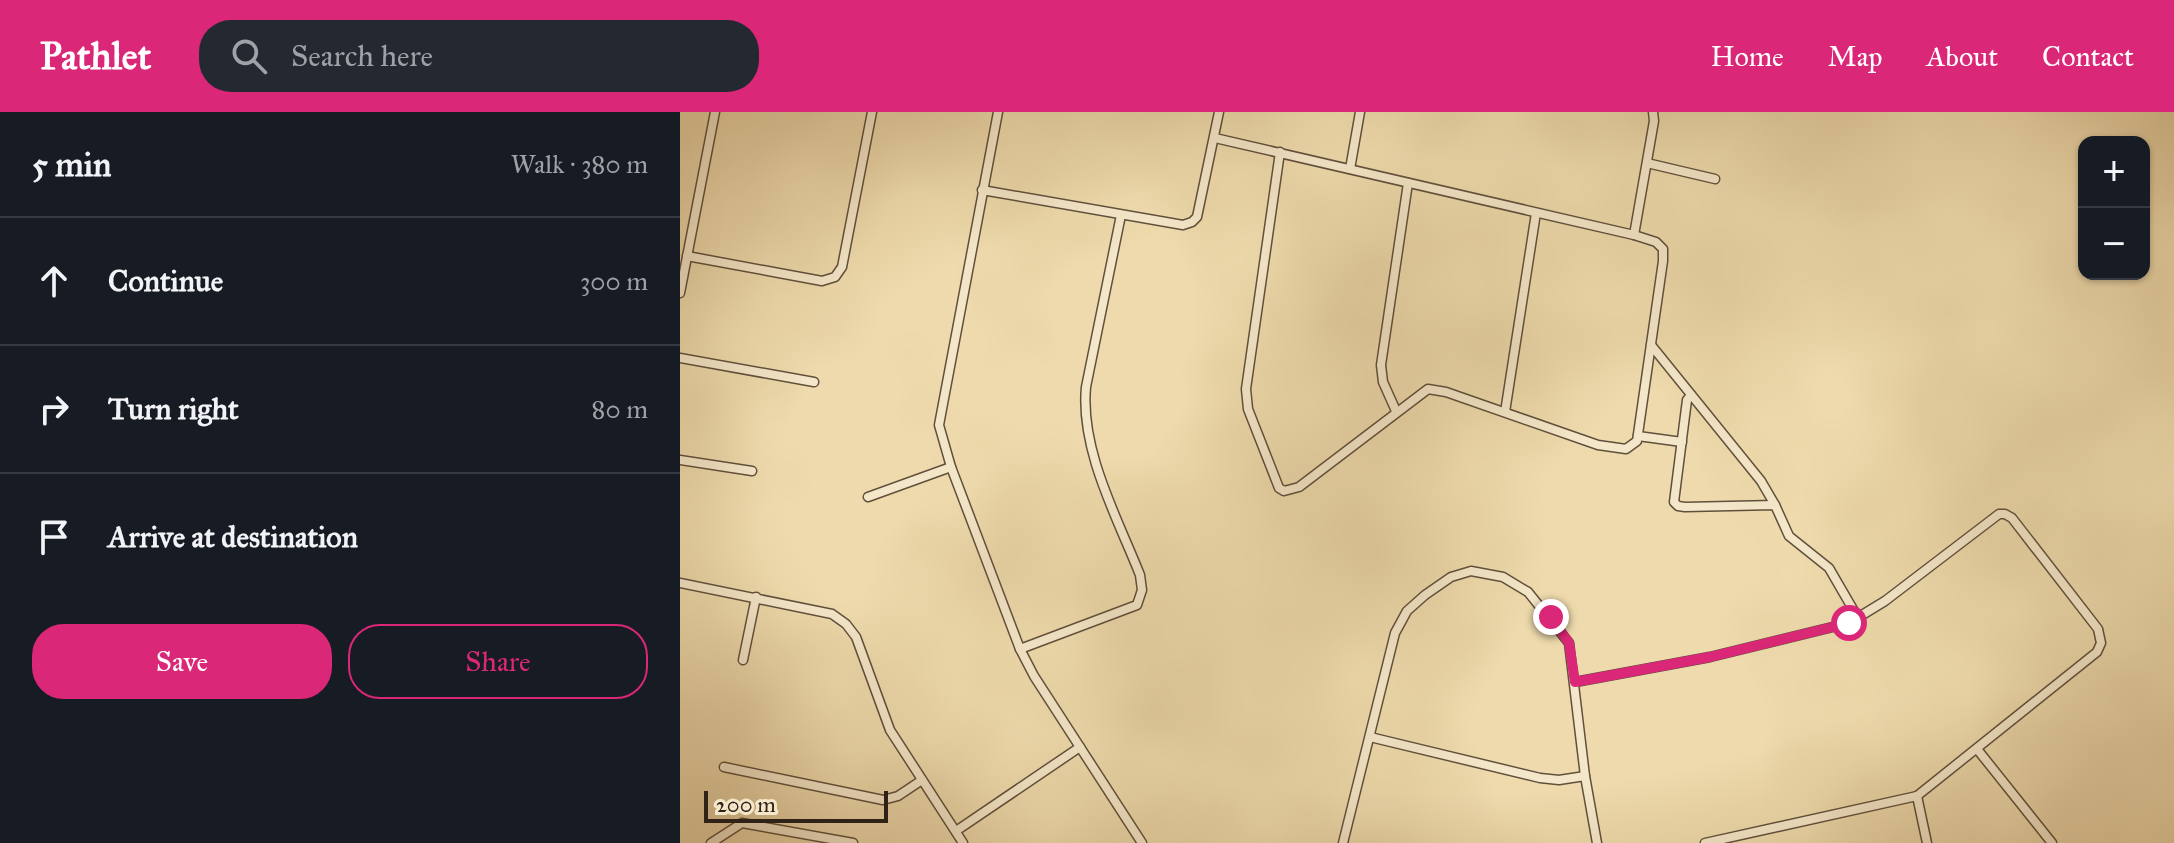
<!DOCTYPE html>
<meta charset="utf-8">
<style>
:root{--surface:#171b24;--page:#242831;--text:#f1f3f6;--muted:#9ea1a6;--line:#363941;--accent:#db2777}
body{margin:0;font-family:"IM FELL Great Primer",serif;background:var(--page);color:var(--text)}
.controls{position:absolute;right:24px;top:24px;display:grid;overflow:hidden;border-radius:16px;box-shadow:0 2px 6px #0004}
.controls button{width:72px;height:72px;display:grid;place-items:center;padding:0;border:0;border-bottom:2px solid var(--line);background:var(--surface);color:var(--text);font:40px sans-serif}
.scale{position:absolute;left:24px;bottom:20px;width:184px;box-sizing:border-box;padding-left:8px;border:4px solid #302217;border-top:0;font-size:22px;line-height:28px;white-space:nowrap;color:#302217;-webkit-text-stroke:6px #f4e7c9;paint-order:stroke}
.stop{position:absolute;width:24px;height:24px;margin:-18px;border:6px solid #db2777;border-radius:50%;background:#fff}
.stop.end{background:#db2777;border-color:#fff;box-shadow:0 2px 8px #0008}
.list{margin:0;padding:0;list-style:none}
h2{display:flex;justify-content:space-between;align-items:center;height:104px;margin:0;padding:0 32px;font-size:34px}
h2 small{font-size:26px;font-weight:400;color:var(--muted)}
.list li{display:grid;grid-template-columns:52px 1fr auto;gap:24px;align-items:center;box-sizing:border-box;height:128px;padding:0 32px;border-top:2px solid var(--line)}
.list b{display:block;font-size:30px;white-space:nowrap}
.list em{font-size:26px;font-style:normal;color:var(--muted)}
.actions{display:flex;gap:16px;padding:24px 32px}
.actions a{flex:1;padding:18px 0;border:2px solid var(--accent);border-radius:32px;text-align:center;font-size:28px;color:var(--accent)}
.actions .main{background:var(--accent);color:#fff}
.icon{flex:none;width:44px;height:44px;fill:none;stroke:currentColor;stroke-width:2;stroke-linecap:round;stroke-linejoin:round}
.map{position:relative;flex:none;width:1494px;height:731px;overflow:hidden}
header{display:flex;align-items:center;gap:48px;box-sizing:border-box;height:112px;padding:0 40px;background:var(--accent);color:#fff}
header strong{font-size:38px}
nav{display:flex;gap:44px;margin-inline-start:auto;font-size:28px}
.search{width:560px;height:72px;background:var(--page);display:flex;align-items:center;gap:20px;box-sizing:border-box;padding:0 28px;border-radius:32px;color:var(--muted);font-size:30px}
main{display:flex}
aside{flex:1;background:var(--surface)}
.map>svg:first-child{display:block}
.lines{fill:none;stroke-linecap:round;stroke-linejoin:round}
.minor-casing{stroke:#60503c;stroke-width:11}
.minor{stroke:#f4e7c9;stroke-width:8}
.route{stroke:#db2777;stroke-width:10}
</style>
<header>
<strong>Pathlet</strong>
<div class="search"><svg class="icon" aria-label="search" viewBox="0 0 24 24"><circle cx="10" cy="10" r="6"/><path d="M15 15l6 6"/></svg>Search here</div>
<nav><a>Home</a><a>Map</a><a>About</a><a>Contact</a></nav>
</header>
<main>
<aside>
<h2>5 min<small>Walk · 380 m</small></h2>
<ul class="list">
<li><svg class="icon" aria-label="ahead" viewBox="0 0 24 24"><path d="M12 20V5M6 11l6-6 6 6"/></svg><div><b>Continue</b></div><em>300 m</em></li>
<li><svg class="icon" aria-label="right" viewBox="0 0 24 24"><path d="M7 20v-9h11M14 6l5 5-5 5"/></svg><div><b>Turn right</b></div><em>80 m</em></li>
<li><svg class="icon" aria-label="arrive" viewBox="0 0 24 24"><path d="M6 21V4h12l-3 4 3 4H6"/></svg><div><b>Arrive at destination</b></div></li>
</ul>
<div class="actions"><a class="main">Save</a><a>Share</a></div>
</aside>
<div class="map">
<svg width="1494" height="731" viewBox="0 0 1494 731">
<rect width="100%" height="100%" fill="#eedaac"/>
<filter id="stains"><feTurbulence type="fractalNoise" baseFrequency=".0025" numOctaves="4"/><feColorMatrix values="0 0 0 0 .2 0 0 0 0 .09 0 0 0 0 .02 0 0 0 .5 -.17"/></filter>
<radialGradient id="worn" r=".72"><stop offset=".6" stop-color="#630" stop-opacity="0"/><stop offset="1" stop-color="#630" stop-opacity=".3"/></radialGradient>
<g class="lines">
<g class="minor-casing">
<g id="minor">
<polyline points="318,0 259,313 271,355 340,537 354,564 462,731"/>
<polyline points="535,26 954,123 976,130 983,137 983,149 957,329 946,337 918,333 766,280 748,277 619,375 604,379 599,376 568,297 566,277 600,40"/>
<polyline points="967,51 1035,67"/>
<polyline points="670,57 680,0"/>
<polyline points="302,78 503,113 512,110 517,105 539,0"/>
<polyline points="954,123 974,9 973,0"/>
<polyline points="7,144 142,169 155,165 162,155 192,0"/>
<polyline points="0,181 35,0"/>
<polyline points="971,233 1081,369 1095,393"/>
<polyline points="0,246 134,270"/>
<polyline points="1011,283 1007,288 994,390 998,394 1005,395 1095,393 1109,424 1149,456 1178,506"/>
<polyline points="716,299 703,270 701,253 728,71"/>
<polyline points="825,300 856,101"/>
<polyline points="958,324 1002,330"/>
<polyline points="0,348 72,359"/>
<polyline points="188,385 271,355"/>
<polyline points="0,471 152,502 166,512 176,525 210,618 283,731"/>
<path d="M340,537L457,493L462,478L460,463C437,405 400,338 406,275L441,103"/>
<polyline points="63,548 76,485"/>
<polyline points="895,570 1030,545 1169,511 1205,489 1319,402 1325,402 1332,406 1418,517 1421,531 1417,540 1237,684 1025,731"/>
<polyline points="690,625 860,666 879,668 905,664"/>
<polyline points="1297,637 1372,731"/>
<polyline points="44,655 203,688 218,684 242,668"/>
<polyline points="1237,684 1247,731"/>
<polyline points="276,719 400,635"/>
<polyline points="31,731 62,711 173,731"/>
<polyline points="663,731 715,521 727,499 745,483 771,465 791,459 823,465 848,480 889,531 905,664 917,731"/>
</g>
</g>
<use href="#minor" class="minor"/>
</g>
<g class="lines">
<polyline class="route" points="871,505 889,531 895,570 1030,545 1169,511"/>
</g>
<rect width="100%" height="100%" filter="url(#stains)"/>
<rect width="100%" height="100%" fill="url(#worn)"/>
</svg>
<div class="controls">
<button>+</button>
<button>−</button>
</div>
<div class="scale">200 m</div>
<div class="stop" style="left:1169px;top:511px"></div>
<div class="stop end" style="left:871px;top:505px"></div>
</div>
</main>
